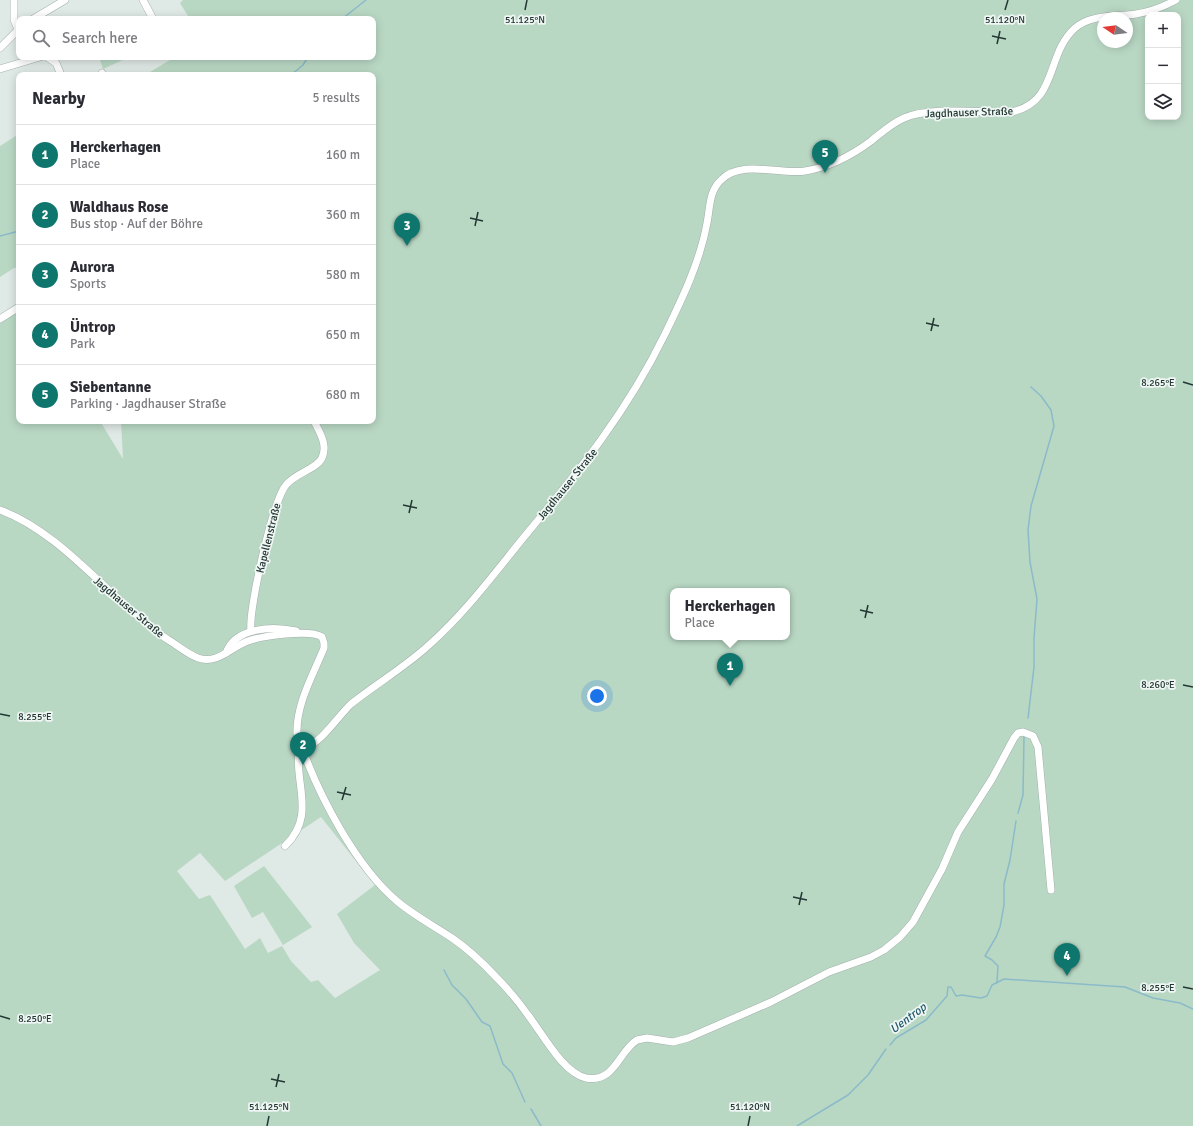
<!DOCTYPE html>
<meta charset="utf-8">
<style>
:root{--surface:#fff;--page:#f7f7f7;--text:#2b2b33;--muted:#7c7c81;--line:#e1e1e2;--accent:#0f766e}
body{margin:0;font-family:Signika,sans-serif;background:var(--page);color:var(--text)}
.controls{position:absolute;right:12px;top:12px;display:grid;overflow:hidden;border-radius:8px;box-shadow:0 2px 10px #0003}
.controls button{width:36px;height:36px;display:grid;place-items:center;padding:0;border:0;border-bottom:1px solid var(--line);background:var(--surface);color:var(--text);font:20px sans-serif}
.compass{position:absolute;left:1097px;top:12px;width:36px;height:36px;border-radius:50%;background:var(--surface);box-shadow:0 2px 10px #0003;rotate:283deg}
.you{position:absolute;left:597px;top:696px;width:14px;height:14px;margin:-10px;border:3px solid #fff;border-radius:50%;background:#1a73e8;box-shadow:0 0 0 6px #1a73e833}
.badge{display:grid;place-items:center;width:26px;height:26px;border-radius:50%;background:var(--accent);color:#fff;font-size:13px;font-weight:700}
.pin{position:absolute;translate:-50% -33px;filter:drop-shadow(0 1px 2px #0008)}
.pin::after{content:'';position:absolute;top:21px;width:14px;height:12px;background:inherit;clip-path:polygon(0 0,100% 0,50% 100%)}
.popup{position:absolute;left:670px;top:588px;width:120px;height:52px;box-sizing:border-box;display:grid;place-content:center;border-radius:8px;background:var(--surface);filter:drop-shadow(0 1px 3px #0005);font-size:13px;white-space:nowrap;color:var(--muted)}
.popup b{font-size:15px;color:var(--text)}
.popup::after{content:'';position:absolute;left:50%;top:100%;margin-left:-8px;border:8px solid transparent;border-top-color:var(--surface)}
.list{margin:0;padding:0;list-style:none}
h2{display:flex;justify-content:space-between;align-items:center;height:52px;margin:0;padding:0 16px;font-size:17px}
h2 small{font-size:13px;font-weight:400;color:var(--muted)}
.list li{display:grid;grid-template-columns:26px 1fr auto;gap:12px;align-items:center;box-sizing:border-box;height:60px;padding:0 16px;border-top:1px solid var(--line)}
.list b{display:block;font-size:15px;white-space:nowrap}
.list p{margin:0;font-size:13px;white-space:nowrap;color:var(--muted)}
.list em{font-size:13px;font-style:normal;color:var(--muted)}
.icon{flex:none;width:22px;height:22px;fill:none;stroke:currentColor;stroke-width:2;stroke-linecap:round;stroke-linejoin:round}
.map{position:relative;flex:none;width:1193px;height:1126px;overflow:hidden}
.search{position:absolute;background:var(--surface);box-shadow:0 2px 10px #0003;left:16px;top:16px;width:360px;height:44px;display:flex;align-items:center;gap:10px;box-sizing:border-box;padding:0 14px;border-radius:8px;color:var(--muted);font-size:15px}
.panel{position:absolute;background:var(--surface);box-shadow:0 2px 10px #0003;left:16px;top:72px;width:360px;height:352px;border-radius:8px}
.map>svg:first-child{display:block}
.green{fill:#b9d8c4;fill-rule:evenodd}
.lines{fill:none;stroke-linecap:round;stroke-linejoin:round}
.stream{stroke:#8bbac9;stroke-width:1.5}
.street-casing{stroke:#a3b0ac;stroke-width:8}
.street{stroke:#fff;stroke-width:7}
.ticks{fill:none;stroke:#223733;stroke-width:1.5}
.labels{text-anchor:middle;stroke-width:3.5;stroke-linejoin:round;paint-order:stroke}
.street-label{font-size:11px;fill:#223733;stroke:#eff6f3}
.water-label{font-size:12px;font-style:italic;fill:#22596c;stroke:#eff6f3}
.ticks-label{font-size:10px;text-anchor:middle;fill:#223733;stroke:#eff6f3;stroke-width:3.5;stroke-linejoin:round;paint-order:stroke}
</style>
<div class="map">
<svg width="1193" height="1126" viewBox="0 0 1193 1126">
<rect width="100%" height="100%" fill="#dfe9e5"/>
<g class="green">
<path d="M183,0H1193V1126H0V322L19,309V421H100L123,459L121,421H373V75H145L175,57H373V19H190L180,3ZM1148,15H1178V117H1148ZM1103,18H1127V42H1103ZM673,591H787V637H673ZM321,817L375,885L337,914L354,943L380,970L335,998L318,980L311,982L291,961L282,946L268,953L260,938L245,949L210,895L199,899L177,871L200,853L225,881Z"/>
<polygon points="99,57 129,57 103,69"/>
<polygon points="19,134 19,268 14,268 0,277 0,146"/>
<polygon points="264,866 312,927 283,945 263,912 252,918 234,886"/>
</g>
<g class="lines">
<g class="stream">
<polyline points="342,19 366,0"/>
<polyline points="291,75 303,65 308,57"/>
<polyline points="0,236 19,231"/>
<polyline points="1028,718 1034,667 1034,638 1037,599 1030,562 1028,530 1031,506 1054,426 1051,410 1041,396 1031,387"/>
<polyline points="1018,813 1023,795 1024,737"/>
<polyline points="444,970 452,985 466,999 482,1022 490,1026 503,1064 512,1073 525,1102"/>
<polyline points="997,983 998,966 992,960 985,956 996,937 1000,927 1004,905 1004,884 1010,860 1016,821"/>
<polyline points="890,1045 896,1038 926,1020 947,996 948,987 951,987 956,996 962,995 981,998 987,996 992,985 1004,979 1125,987 1153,998 1180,1003 1193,1009"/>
<polyline points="531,1109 541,1126"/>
<polyline points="797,1126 848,1095 868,1075 886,1049"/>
</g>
<g class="street-casing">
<g id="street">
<polyline points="14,0 14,20 18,29"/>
<polyline points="143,0 153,19"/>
<polyline points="33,19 65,0"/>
<polyline points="0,48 19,29"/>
<polyline points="47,57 56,63 61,75"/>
<polyline points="0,69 40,57"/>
<polyline points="102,73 103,75"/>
<polyline points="0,319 19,307"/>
<path d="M0,510C63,533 111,601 167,639C177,645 187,654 198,658C217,665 231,647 248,641C262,636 310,629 322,637L324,643V648C313,675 296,704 297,734C297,738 300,741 301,745C319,796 356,867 398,902C415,916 434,926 452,938C468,949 483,963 496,977C508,989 518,1001 528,1015C542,1033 563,1073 586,1078C615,1083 618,1052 637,1040L647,1038L673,1042L688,1038L771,1002L829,972L871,957L884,950L900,937L913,922L942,869L958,832L992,779L1014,738L1018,733L1023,732L1033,736L1038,747L1051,890"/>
<path d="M251,630C248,611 273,500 286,485C295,473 317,469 322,458C328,445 320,433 314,421"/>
<path d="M226,653C235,627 273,626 296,631"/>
<path d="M301,743L307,746C320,744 339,715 351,704C376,684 405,667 429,645C465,613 494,574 524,537C579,471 627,412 665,334C682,299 700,262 707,223C710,208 709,191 721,180C742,159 779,175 805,171C830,167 851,156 871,141C881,133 892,123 904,118C930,106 982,113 1012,112C1059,101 1045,55 1075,28C1091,14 1116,17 1136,14C1150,12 1163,7 1176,0"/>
<path d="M285,846C318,814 292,782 300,745"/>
</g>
</g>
<use href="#street" class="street"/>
</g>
<path class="ticks" d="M525,10L527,0M1005,10L1008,0M992,36L1006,39M997,44L1000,31M470,218L483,221M475,226L478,212M926,323L939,326M931,331L934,318M1183,382L1193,385M403,505L417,508M409,513L412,500M860,610L873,613M865,618L868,605M1183,685L1193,687M0,714L10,716M337,792L351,795M342,800L346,787M793,897L807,900M799,905L802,892M1183,987L1193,989M0,1016L10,1019M271,1079L285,1082M276,1087L279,1074M267,1126L269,1116M748,1126L750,1116"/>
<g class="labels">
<g class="street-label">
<text transform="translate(969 112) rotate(-2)" y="4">Jagdhauser Straße</text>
<text transform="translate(567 484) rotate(-51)" y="4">Jagdhauser Straße</text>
<text transform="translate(268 538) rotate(-76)" y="4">Kapellenstraße</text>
<text transform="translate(129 607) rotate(40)" y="4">Jagdhauser Straße</text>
</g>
<g class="water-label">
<text transform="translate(908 1018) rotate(-37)" y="4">Uentrop</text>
</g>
</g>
<g class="ticks-label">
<text x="525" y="23">51.125°N</text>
<text x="1005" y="23">51.120°N</text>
<text x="1158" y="386">8.265°E</text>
<text x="1158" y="688">8.260°E</text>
<text x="35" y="720">8.255°E</text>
<text x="1158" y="991">8.255°E</text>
<text x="35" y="1022">8.250°E</text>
<text x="269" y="1110">51.125°N</text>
<text x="750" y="1110">51.120°N</text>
</g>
</svg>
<div class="controls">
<button>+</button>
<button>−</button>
<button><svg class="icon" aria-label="layers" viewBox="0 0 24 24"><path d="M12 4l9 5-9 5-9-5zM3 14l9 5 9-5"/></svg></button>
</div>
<svg class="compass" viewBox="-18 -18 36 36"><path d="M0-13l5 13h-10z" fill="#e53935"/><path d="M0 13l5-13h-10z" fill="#7c7c81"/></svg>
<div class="you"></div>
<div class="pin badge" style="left:730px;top:686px">1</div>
<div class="popup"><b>Herckerhagen</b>Place</div>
<div class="pin badge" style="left:303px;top:765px">2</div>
<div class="pin badge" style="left:407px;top:246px">3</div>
<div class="pin badge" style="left:1067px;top:976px">4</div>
<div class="pin badge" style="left:825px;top:173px">5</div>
<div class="search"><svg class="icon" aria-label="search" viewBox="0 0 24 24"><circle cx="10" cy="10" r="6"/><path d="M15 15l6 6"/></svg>Search here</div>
<section class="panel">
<h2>Nearby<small>5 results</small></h2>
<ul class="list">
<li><span class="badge">1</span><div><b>Herckerhagen</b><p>Place</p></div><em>160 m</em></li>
<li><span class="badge">2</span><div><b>Waldhaus Rose</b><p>Bus stop · Auf der Böhre</p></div><em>360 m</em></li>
<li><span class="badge">3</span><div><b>Aurora</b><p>Sports</p></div><em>580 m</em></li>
<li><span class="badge">4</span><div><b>Üntrop</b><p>Park</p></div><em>650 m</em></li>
<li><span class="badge">5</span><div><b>Siebentanne</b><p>Parking · Jagdhauser Straße</p></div><em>680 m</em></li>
</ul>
</section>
</div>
